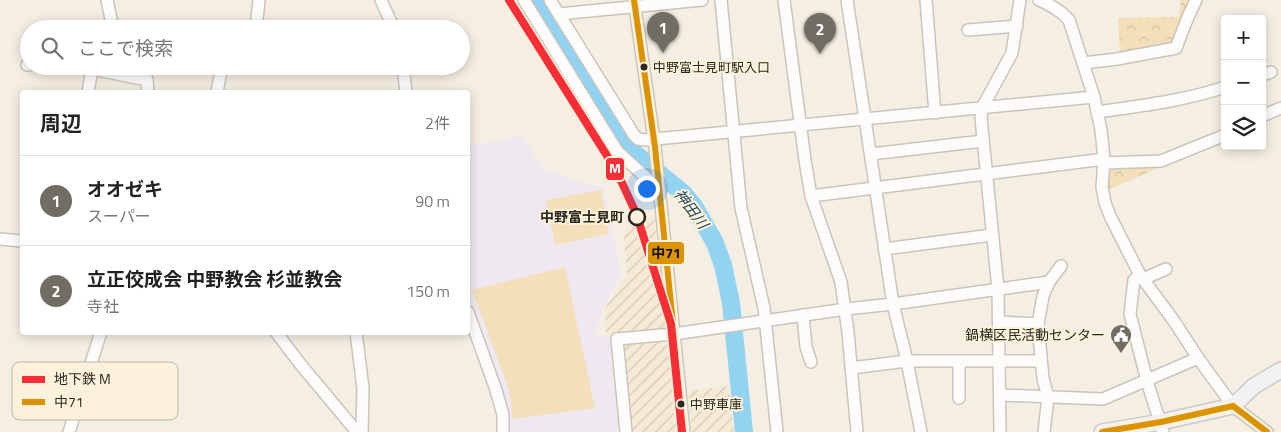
<!DOCTYPE html>
<html lang="ja">
<meta charset="utf-8">
<style>
:root{--surface:#fff;--page:#f2f2f2;--text:#222;--muted:#767676;--line:#e0e0e0;--accent:#726d64}
body{margin:0;font-family:"Titillium Web","Noto Sans JP",sans-serif;background:var(--page);color:var(--text)}
.controls{position:absolute;right:15px;top:15px;display:grid;overflow:hidden;border-radius:5px;box-shadow:0 2px 12px #0003}
.controls button{width:45px;height:45px;display:grid;place-items:center;padding:0;border:0;border-bottom:1px solid var(--line);background:var(--surface);color:var(--text);font:25px sans-serif}
.you{position:absolute;left:646px;top:188px;width:18px;height:18px;margin:-12px;border:4px solid #fff;border-radius:50%;background:#1a73e8;box-shadow:0 0 0 8px #1a73e833}
.badge{display:grid;place-items:center;width:32px;height:32px;border-radius:50%;background:var(--accent);color:#fff;font-size:16px;font-weight:700}
.pin{position:absolute;translate:-50% -41px;filter:drop-shadow(0 1px 2px #0008)}
.pin::after{content:'';position:absolute;top:26px;width:18px;height:15px;background:inherit;clip-path:polygon(0 0,100% 0,50% 100%)}
.list{margin:0;padding:0;list-style:none}
h2{display:flex;justify-content:space-between;align-items:center;height:65px;margin:0;padding:0 20px;font-size:21px}
h2 small{font-size:16px;font-weight:400;color:var(--muted)}
.list li{display:grid;grid-template-columns:32px 1fr auto;gap:15px;align-items:center;box-sizing:border-box;height:90px;padding:0 20px;border-top:1px solid var(--line)}
.list b{display:block;font-size:19px;white-space:nowrap}
.list p{margin:0;font-size:16px;white-space:nowrap;color:var(--muted)}
.list em{font-size:16px;font-style:normal;color:var(--muted)}
.icon{flex:none;width:28px;height:28px;fill:none;stroke:currentColor;stroke-width:2;stroke-linecap:round;stroke-linejoin:round}
.map{position:relative;flex:none;width:1281px;height:432px;overflow:hidden}
.search{position:absolute;background:var(--surface);box-shadow:0 2px 12px #0003;left:20px;top:20px;width:450px;height:55px;display:flex;align-items:center;gap:12px;box-sizing:border-box;padding:0 18px;border-radius:28px;color:var(--muted);font-size:19px}
.panel{position:absolute;background:var(--surface);box-shadow:0 2px 12px #0003;left:20px;top:90px;width:450px;height:245px;border-radius:5px}
.map>svg:first-child{display:block}
.industrial{fill:url(#industrial-furrows)}
.education{fill:#efe8f0}
.forest{fill:url(#forest-crowns)}
.garden{fill:#f3e0ba}
.lines{fill:none;stroke-linecap:round;stroke-linejoin:round}
.river{stroke:#92d3f2;stroke-width:18}
.minor-casing{stroke:#cac5bc;stroke-width:14}
.major-casing{stroke:#cdc9c4;stroke-width:18}
.minor{stroke:#fdfcfb;stroke-width:11}
.major{stroke:#f1f0f3;stroke-width:15}
.bus-1-casing{stroke:#fcf1db;stroke-width:10}
.bus-1{stroke:#d99305;stroke-width:6}
.metro-1-casing{stroke:#fcf1db;stroke-width:11}
.metro-1{stroke:#f62e36;stroke-width:8}
.bus-dot{fill:#2c2820;stroke:#fcf1db;stroke-width:2}
.stop-dot{fill:#fcf1db;stroke:#2c2820;stroke-width:2.5}
.labels{text-anchor:middle;stroke-width:4;stroke-linejoin:round;paint-order:stroke}
.bus-label{font-size:13px;fill:#2c2820;stroke:#fcf1db;text-anchor:start}
.stop-label{font-size:14px;font-weight:bold;fill:#2c2820;stroke:#fcf1db;text-anchor:end}
.poi-label{font-size:14px;fill:#2c2820;stroke:#fcf1db;text-anchor:end}
.water-label{font-size:15px;font-style:italic;fill:#224b60;stroke:#fcf1db}
.key{fill:#fcf1db;stroke:#beb5a3;stroke-width:1}
.key-label{font-size:14px;fill:#2c2820}
.line-badge{stroke:#fcf1db;stroke-width:2}
.badge-label{font-size:14px;text-anchor:middle;font-weight:bold;fill:#fff}
.pale-badge-label{font-size:14px;text-anchor:middle;font-weight:bold;fill:#111}
</style>
<div class="map">
<svg width="1281" height="432" viewBox="0 0 1281 432">
<defs>
<pattern id="industrial-furrows" width="10" height="10" patternUnits="userSpaceOnUse" patternTransform="scale(1.25)"><rect width="10" height="10" fill="#f5ead6"/><path d="M-1 1l2-2M0 10L10 0M9 11l2-2" fill="none" stroke="#d2c9b7"/></pattern>
<pattern id="forest-crowns" width="20" height="18" patternUnits="userSpaceOnUse" patternTransform="scale(1.25)"><rect width="20" height="18" fill="#f3e0ba"/><path d="M2 6a3 3 0 1 1 6 0M12 15a3 3 0 1 1 6 0" fill="none" stroke="#d0c0a0"/></pattern>
</defs>
<rect width="100%" height="100%" fill="#f4eee3"/>
<g class="industrial">
<polygon points="654,215 666,330 606,337 605,308 627,275 623,228"/>
<polygon points="667,339 676,432 630,432 621,344"/>
<polygon points="729,386 734,432 692,432 688,391"/>
</g>
<polygon class="education" points="523,136 541,167 570,179 603,188 608,207 621,274 603,307 595,337 613,336 623,432 508,432 507,407 468,296 468,146"/>
<g class="forest">
<polygon points="1181,0 1192,0 1175,43 1120,53 1118,18 1179,17"/>
<polygon points="1108,168 1158,168 1108,190"/>
</g>
<g class="garden">
<polygon points="601,190 609,234 555,245 546,200"/>
<polygon points="565,267 595,408 513,419 509,390 472,290"/>
</g>
<g class="lines">
<polyline class="river" points="536,0 615,129 628,148 683,193 694,206 715,243 723,265 731,303 744,432"/>
<g class="minor-casing">
<g id="minor">
<polyline points="107,0 113,29"/>
<polyline points="381,0 394,29"/>
<polyline points="524,0 617,151 652,183 658,185"/>
<polyline points="550,0 634,135 638,139 645,140 1094,97"/>
<polyline points="634,0 655,147 684,432"/>
<polyline points="721,0 741,208 764,308 777,432"/>
<polyline points="784,0 805,160 811,196 841,282 848,332 857,432"/>
<polyline points="847,0 893,304 907,361 921,432"/>
<polyline points="926,0 935,113"/>
<path d="M1039,0C1051,5 1060,10 1069,20L1094,97L1101,130L1104,159L1102,187L1105,203L1111,218L1140,275L1174,321L1198,358L1233,406L1267,432"/>
<polyline points="559,14 702,0"/>
<polyline points="256,29 259,0"/>
<polyline points="968,30 1017,26"/>
<polyline points="1083,63 1117,59 1176,48 1188,17 1196,0"/>
<polyline points="27,65 29,65"/>
<polyline points="64,66 92,69 147,80"/>
<polyline points="143,66 147,80 148,92"/>
<polyline points="403,66 406,92"/>
<polyline points="1262,75 1271,72"/>
<polyline points="88,92 92,69"/>
<polyline points="217,92 222,66"/>
<path d="M1097,112C1139,106 1184,101 1225,87"/>
<polyline points="1262,116 1281,108"/>
<polyline points="871,154 983,141"/>
<polyline points="1104,163 1161,161 1225,135"/>
<polyline points="811,196 1104,159"/>
<polyline points="0,239 22,241"/>
<polyline points="884,249 992,235"/>
<polyline points="1140,275 1134,280 1130,314 1147,381 1163,432"/>
<polyline points="1143,279 1166,269"/>
<polyline points="468,312 496,390 503,415 503,432"/>
<polyline points="803,315 806,347 811,362"/>
<polyline points="1000,322 1038,324"/>
<polyline points="276,332 301,365 357,432"/>
<polyline points="356,332 363,388 362,432"/>
<polyline points="851,368 907,361 1041,361"/>
<polyline points="1001,395 1103,399 1198,358"/>
<polyline points="959,398 959,361"/>
<polyline points="69,432 101,332"/>
<polyline points="626,432 617,339 674,334 846,309 893,304 1049,282"/>
<polyline points="1000,432 998,289 981,118 982,108 1012,53 1020,0"/>
<polyline points="1044,432 1048,397 1043,378 1038,324 1043,296 1049,282 1061,266"/>
</g>
</g>
<g class="major-casing">
<polyline id="major" points="1102,432 1161,422 1233,406 1254,386 1281,370"/>
</g>
<use href="#minor" class="minor"/>
<use href="#major" class="major"/>
<g class="bus-1-casing">
<g id="bus-1">
<polyline points="634,0 655,147 684,432"/>
<polyline points="1233,406 1267,432"/>
<polyline points="1102,432 1161,422 1233,406"/>
</g>
</g>
<use href="#bus-1" class="bus-1"/>
<g class="metro-1-casing">
<polyline id="metro-1" points="509,0 616,170 636,213 671,324 682,432"/>
</g>
<use href="#metro-1" class="metro-1"/>
</g>
<defs>
<g id="civic-pin" transform="scale(1.125)"><path d="M0 17L-7.5 6A9.5 9.5 0 1 1 7.5 6Z" fill="#726d64" stroke="#fcf1db"/><path d="M-.6-6.5H3V-4.5H.6V-3L4-1V1h2V6H-6V1h2V-1L-.6-3ZM-1.2 2.5V6h2.4V2.5Z" fill="#fff"/></g>
</defs>
<g fill-rule="evenodd">
<use href="#civic-pin" x="1121" y="335"/>
</g>
<g class="bus-dot">
<circle cx="644" cy="67" r="4.5"/>
<circle cx="681" cy="404" r="4.5"/>
</g>
<circle class="stop-dot" cx="637" cy="217" r="8"/>
<g class="labels">
<g class="bus-label">
<text x="653" y="72">中野富士見町駅入口</text>
<text x="690" y="409">中野車庫</text>
</g>
<g class="stop-label">
<text x="624" y="222">中野富士見町</text>
</g>
<g class="poi-label">
<text x="1105" y="340">鍋横区民活動センター</text>
</g>
<g class="water-label">
<text transform="translate(691 209) rotate(53)" y="5">神田川</text>
</g>
</g>
<rect x="12" y="362" width="166" height="58" rx="8" class="key"/>
<rect x="22" y="376" width="23" height="7" fill="#f62e36"/>
<rect x="22" y="399" width="23" height="6" fill="#d99305"/>
<g class="key-label">
<text x="54" y="384">地下鉄 M</text>
<text x="54" y="407">中71</text>
</g>
<g class="line-badge">
<rect x="605" y="157" width="20" height="24" rx="5" fill="#f62e36"/>
<rect x="647" y="241" width="38" height="24" rx="5" fill="#d99305"/>
</g>
<g class="badge-label">
<text x="615" y="173">M</text>
</g>
<g class="pale-badge-label">
<text x="666" y="258">中71</text>
</g>
</svg>
<div class="controls">
<button>+</button>
<button>−</button>
<button><svg class="icon" aria-label="layers" viewBox="0 0 24 24"><path d="M12 4l9 5-9 5-9-5zM3 14l9 5 9-5"/></svg></button>
</div>
<div class="you"></div>
<div class="pin badge" style="left:663px;top:53px">1</div>
<div class="pin badge" style="left:820px;top:54px">2</div>
<div class="search"><svg class="icon" aria-label="search" viewBox="0 0 24 24"><circle cx="10" cy="10" r="6"/><path d="M15 15l6 6"/></svg>ここで検索</div>
<section class="panel">
<h2>周辺<small>2件</small></h2>
<ul class="list">
<li><span class="badge">1</span><div><b>オオゼキ</b><p>スーパー</p></div><em>90 m</em></li>
<li><span class="badge">2</span><div><b>立正佼成会 中野教会 杉並教会</b><p>寺社</p></div><em>150 m</em></li>
</ul>
</section>
</div>
